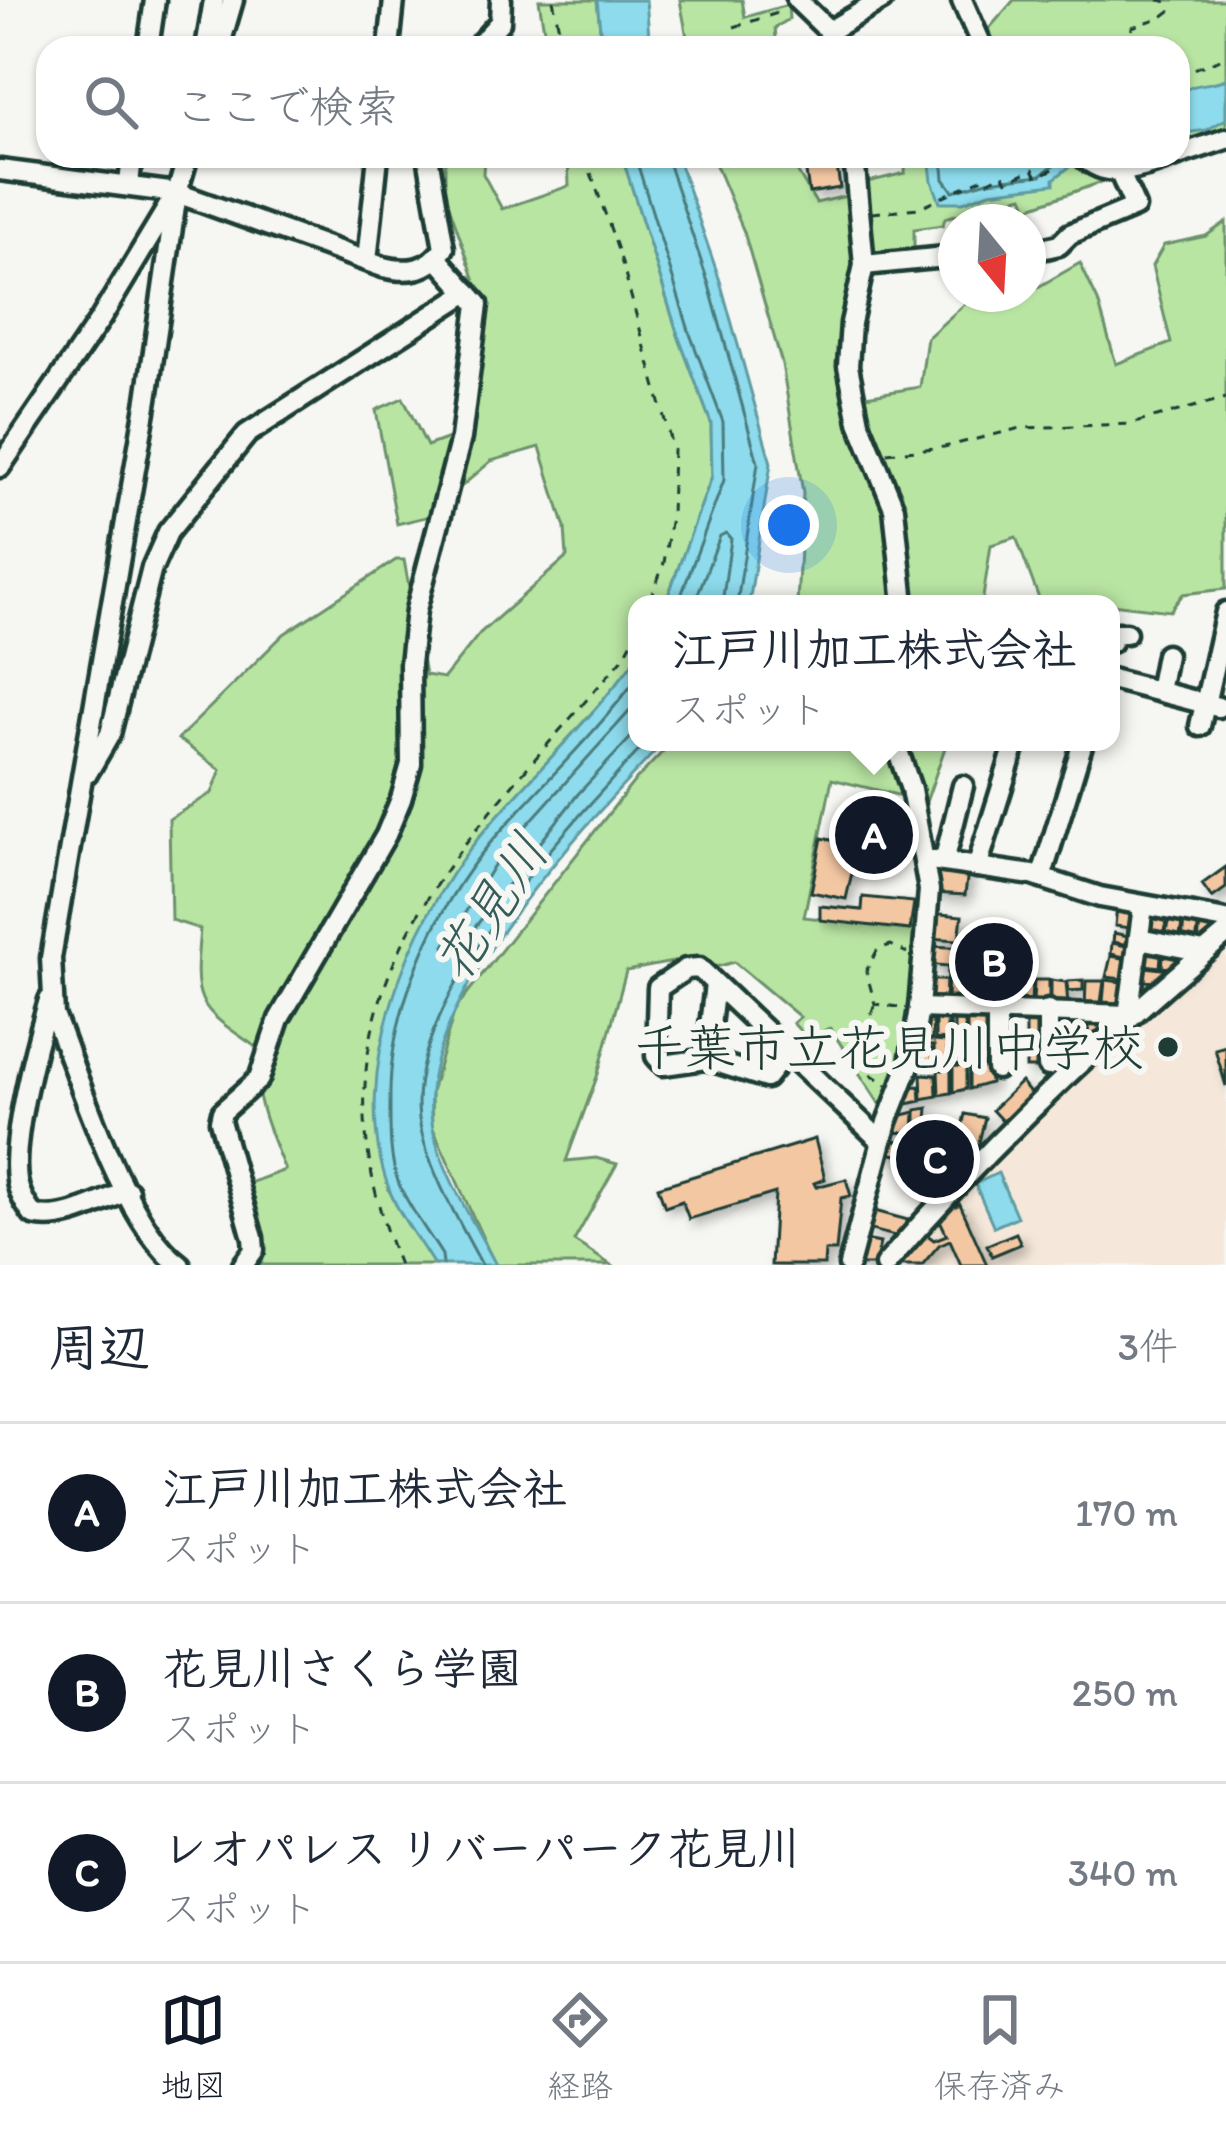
<!DOCTYPE html>
<html lang="ja">
<meta charset="utf-8">
<style>
:root{--surface:#fff;--page:#f6f6f7;--text:#1f2937;--muted:#747a83;--line:#e0e1e3;--accent:#111827}
body{margin:0;font-family:Itim,"Klee One",sans-serif;background:var(--page);color:var(--text)}
.compass{position:absolute;left:938px;top:204px;width:108px;height:108px;border-radius:50%;background:var(--surface);box-shadow:0 3px 9px #0004;rotate:162deg}
.you{position:absolute;left:789px;top:525px;width:42px;height:42px;margin:-30px;border:9px solid #fff;border-radius:50%;background:#1a73e8;box-shadow:0 0 0 18px #1a73e833}
.badge{display:grid;place-items:center;width:78px;height:78px;border-radius:50%;background:var(--accent);color:#fff;font-size:39px;font-weight:700}
.pin{position:absolute;translate:-50% -50%;border:6px solid #fff;box-shadow:0 3px 12px #0006}
.popup{position:absolute;left:628px;top:595px;width:492px;height:156px;box-sizing:border-box;display:grid;place-content:center;border-radius:24px;background:var(--surface);filter:drop-shadow(0 3px 9px #0005);font-size:39px;white-space:nowrap;color:var(--muted)}
.popup b{font-size:45px;color:var(--text)}
.popup::after{content:'';position:absolute;left:50%;top:100%;margin-left:-24px;border:24px solid transparent;border-top-color:var(--surface)}
.list{margin:0;padding:0;list-style:none}
h2{display:flex;justify-content:space-between;align-items:center;height:156px;margin:0;padding:0 48px;font-size:51px}
h2 small{font-size:39px;font-weight:400;color:var(--muted)}
.list li{display:grid;grid-template-columns:78px 1fr auto;gap:36px;align-items:center;box-sizing:border-box;height:180px;padding:0 48px;border-top:3px solid var(--line)}
.list b{display:block;font-size:45px;white-space:nowrap}
.list p{margin:0;font-size:39px;white-space:nowrap;color:var(--muted)}
.list em{font-size:39px;font-style:normal;color:var(--muted)}
.icon{flex:none;width:66px;height:66px;fill:none;stroke:currentColor;stroke-width:2;stroke-linecap:round;stroke-linejoin:round}
.map{position:relative;flex:none;width:1226px;height:1265px;overflow:hidden}
.search{position:absolute;background:var(--surface);box-shadow:0 3px 9px #0004;left:36px;right:36px;top:36px;height:132px;display:flex;align-items:center;gap:30px;box-sizing:border-box;padding:0 42px;border-radius:36px;color:var(--muted);font-size:45px}
.sheet{height:696px;background:var(--surface)}
nav{display:flex;justify-content:space-around;align-items:center;box-sizing:border-box;height:168px;border-top:3px solid var(--line);background:var(--surface);font-size:33px;color:var(--muted)}
nav a{display:grid;justify-items:center;gap:6px}
nav .on{color:var(--accent)}
.map>svg:first-child{display:block}
.built{fill:#f5e8da}
.green{fill:#b9e5a3;stroke:#6c916c;stroke-width:3}
.water{fill:#8ddbec;stroke:#619ca2;stroke-width:3}
.lines{fill:none;stroke-linecap:round;stroke-linejoin:round}
.shore{stroke:#4b7c7e;stroke-width:3}
.building{fill:#f4c7a3;stroke:#1f3d34;stroke-width:3;filter:url(#shadow)}
.minor-casing{stroke:#1f3d34;stroke-width:27}
.path{stroke:#1f3d34;stroke-width:3;stroke-dasharray:9 9;stroke-linecap:butt}
.minor{stroke:#f6f6f2;stroke-width:18}
.poi-dot{fill:#1f3d34;stroke:#f6f6f2;stroke-width:4.5}
.labels{text-anchor:middle;stroke-width:12;stroke-linejoin:round;paint-order:stroke}
.poi-label{font-size:51px;fill:#1f3d34;stroke:#f6f6f2;text-anchor:end}
.water-label{font-size:54px;font-style:italic;fill:#355d59;stroke:#f6f6f2}
</style>
<div class="map">
<svg width="1226" height="1265" viewBox="0 0 1226 1265">
<defs>
<filter id="shadow"><feDropShadow dx="6" dy="6" stdDeviation="6" flood-color="#0004"/></filter>
</defs>
<rect width="100%" height="100%" fill="#f6f6f2"/>
<filter id="ink" filterUnits="userSpaceOnUse"><feTurbulence type="fractalNoise" baseFrequency=".00833" numOctaves="2"/><feDisplacementMap in="SourceGraphic" scale="24" xChannelSelector="R" yChannelSelector="G"/><feConvolveMatrix kernelMatrix="1 2 1 2 8 2 1 2 1" color-interpolation-filters="sRGB"/></filter>
<g filter="url(#ink)">
<polygon class="built" points="1226,942 1226,1265 888,1265 993,1152"/>
<g class="green">
<polygon points="539,0 597,0 602,48 547,48"/>
<polygon points="680,0 742,0 745,17 788,5 789,19 775,28 777,48 689,48"/>
<polygon points="1014,0 1226,0 1226,133 1178,148 1178,48 987,48 980,39"/>
<path d="M445,156H484L483,174L502,209L569,186L568,156H622L679,338L711,423L712,476L665,604H637V657L616,686L478,838L388,1189L434,1265H260L263,1259L238,1187L285,1170C268,1129 252,1093 256,1047C195,1006 193,1003 200,929L171,920L169,819L212,793L221,770L178,739L284,634L396,560H404L425,675L444,678L480,633L567,557L565,528L540,447L491,461L426,517L397,524L376,410L403,398L427,446L470,430L488,318L445,194Z"/>
<polygon points="712,156 788,156 816,203 855,194 863,183 905,173 906,156 1154,156 1113,178 1028,208 1023,196 945,218 943,225 914,229 914,257 859,264 852,273 837,358 842,400 920,387 927,338 976,294 1028,294 1028,287 1038,287 1080,263 1098,301 1116,364 1171,343 1152,266 1164,245 1206,236 1226,222 1226,589 1183,594 1170,611 1111,604 1041,604 1016,537 991,545 982,604 797,604 803,493 782,364 744,232"/>
<polygon points="672,742 947,742 926,802 832,779 804,917 922,930 905,1056 884,1111 830,1028 807,1038 793,1023 800,1017 734,962 716,967 703,956 626,971 598,1074 566,1161 596,1158 617,1164 574,1241 611,1265 495,1265 432,1126 431,1092 455,1009 632,784"/>
</g>
<g class="water">
<polygon points="597,0 646,0 650,48 602,48"/>
<path d="M1226,79V119L1207,130L1178,134V94C1193,82 1209,86 1226,79Z"/>
<polygon points="622,156 677,156 720,281 771,463 749,604 665,604 712,476 711,423 679,338"/>
<polygon points="929,156 1076,156 1078,160 1054,179 1054,184 990,192 963,202 940,202 932,181"/>
<path d="M637,657V742H664C587,823 412,1005 432,1123C439,1168 475,1224 496,1265H434C419,1240 397,1213 388,1186C348,1074 408,923 480,836C531,775 590,722 637,657Z"/>
<polygon points="998,1173 1017,1217 994,1227 975,1184"/>
</g>
<g class="lines">
<g class="shore">
<polyline points="635,156 690,334 723,422 724,480 678,604"/>
<polyline points="666,156 709,285 758,463 737,604"/>
<polyline points="942,156 944,179 953,191 988,181 1041,175 1065,156"/>
<polyline points="694,604 720,536 726,533 731,539 722,604"/>
<polyline points="637,703 500,855 445,946 447,953 455,953 578,794 637,731"/>
<path d="M443,1265L442,1255C428,1232 409,1208 399,1184C389,1159 390,1129 390,1102C388,1013 433,910 491,842C539,787 593,737 637,678"/>
<path d="M482,1265C460,1223 432,1177 421,1130C393,1011 571,823 647,742"/>
</g>
</g>
<g class="building">
<polygon points="826,156 826,161 836,159 840,188 809,193 805,165"/>
<polygon points="852,800 900,811 893,844 876,840 870,867 855,864 861,837 845,833"/>
<polygon points="822,838 858,846 846,899 811,892"/>
<polygon points="928,864 968,871 965,895 933,893"/>
<polygon points="1226,867 1226,888 1212,898 1202,884"/>
<polygon points="863,897 914,902 910,930 820,920 820,906 862,910"/>
<polygon points="1117,906 1141,910 1138,929 1115,926"/>
<polygon points="1145,912 1167,916 1163,939 1141,936"/>
<polygon points="930,913 962,916 959,940 928,938"/>
<polygon points="1169,915 1183,917 1179,942 1165,940"/>
<polygon points="1184,918 1199,920 1196,944 1182,942"/>
<polygon points="1200,921 1220,924 1224,932 1198,945"/>
<polygon points="1114,933 1137,938 1136,946 1113,942"/>
<polygon points="1140,940 1162,945 1160,967 1138,964"/>
<polygon points="1112,943 1136,948 1133,959 1111,954"/>
<polygon points="972,944 1018,948 1017,1003 996,1002 997,977 970,975"/>
<polygon points="928,946 970,948 969,1002 947,1001 948,966 927,964"/>
<polygon points="1164,947 1200,953 1181,969 1162,967"/>
<polygon points="1111,956 1133,960 1131,980 1106,977"/>
<polygon points="1137,966 1178,971 1164,983 1135,980"/>
<polygon points="984,978 996,979 995,1002 983,1001"/>
<polygon points="1020,979 1032,980 1031,1004 1020,1004"/>
<polygon points="925,980 946,980 945,1002 925,1002"/>
<polygon points="1034,980 1049,980 1049,1003 1033,1003"/>
<polygon points="1051,980 1066,982 1068,1004 1051,1003"/>
<polygon points="1083,980 1083,990 1068,991 1068,981"/>
<polygon points="1105,980 1131,983 1127,1013 1102,1012"/>
<polygon points="1086,981 1104,981 1100,1010 1085,1009"/>
<polygon points="971,982 982,983 982,1002 970,1002"/>
<polygon points="922,1012 933,1013 932,1040 918,1039"/>
<polygon points="935,1013 947,1014 947,1040 935,1039"/>
<polygon points="949,1013 952,1041 967,1043 967,1065 949,1064"/>
<polygon points="954,1013 965,1014 965,1041 954,1040"/>
<polygon points="967,1014 993,1014 991,1041 967,1040"/>
<polygon points="1050,1016 1071,1017 1071,1043 1050,1044"/>
<polygon points="1073,1017 1087,1018 1087,1044 1073,1043"/>
<polygon points="1089,1018 1120,1020 1089,1044"/>
<polygon points="1026,1020 1043,1021 1042,1068 1026,1068"/>
<polygon points="917,1040 947,1042 947,1064 935,1064 934,1046 917,1045"/>
<polygon points="969,1042 990,1044 989,1065 969,1064"/>
<polygon points="1050,1046 1076,1046 1075,1063 1050,1065"/>
<polygon points="1226,1046 1226,1086 1215,1049"/>
<polygon points="916,1049 932,1049 933,1064 914,1064"/>
<polygon points="953,1066 966,1067 966,1089 953,1092"/>
<polygon points="969,1066 989,1067 990,1083 969,1089"/>
<polygon points="938,1070 951,1070 951,1093 939,1095"/>
<polygon points="921,1074 936,1075 937,1096 922,1099"/>
<polygon points="1021,1082 1033,1097 1005,1124 992,1110"/>
<polygon points="920,1086 921,1101 898,1106 905,1087"/>
<polygon points="928,1108 926,1132 916,1131 916,1110"/>
<polygon points="915,1112 914,1132 886,1133 891,1118"/>
<polygon points="965,1114 985,1118 975,1158 956,1152"/>
<polygon points="914,1136 925,1138 921,1159 910,1157"/>
<polygon points="815,1139 825,1179 814,1183 816,1187 846,1179 851,1196 841,1198 836,1251 825,1251 824,1265 771,1265 775,1193 689,1219 682,1201 665,1207 658,1187"/>
<polygon points="884,1139 911,1144 909,1157 881,1152"/>
<polygon points="927,1143 947,1147 943,1170 947,1171 939,1195 920,1193"/>
<polygon points="960,1204 987,1265 961,1265 950,1240 939,1245 922,1265 899,1265 926,1234 934,1240 947,1235 937,1214"/>
<polygon points="871,1210 908,1220 903,1238 867,1229"/>
<polygon points="1016,1233 1021,1244 992,1256 987,1245"/>
<polygon points="860,1239 880,1243 875,1265 854,1265"/>
</g>
<g class="lines">
<g class="minor-casing">
<g id="minor">
<polyline points="797,0 829,31 834,48"/>
<polyline points="962,0 983,48"/>
<polyline points="829,31 882,0"/>
<polyline points="148,48 155,0"/>
<polyline points="206,48 214,0"/>
<polyline points="219,48 233,0"/>
<polyline points="389,48 394,0"/>
<polyline points="476,48 500,22 501,0"/>
<polyline points="1178,155 1226,139"/>
<polyline points="854,156 864,265 851,323 848,366 859,422 894,508 904,604"/>
<path d="M1082,156C1110,183 1143,167 1176,156"/>
<path d="M0,170L177,193L383,267C408,273 429,271 444,248L428,156"/>
<polyline points="129,184 132,156"/>
<polyline points="1028,252 1059,245 1070,234 1135,207 1120,173"/>
<polyline points="367,261 378,156"/>
<polyline points="864,265 956,256"/>
<polyline points="0,467 101,318 174,197"/>
<polyline points="1111,642 1115,633 1126,633"/>
<polyline points="1111,679 1218,707"/>
<polyline points="1159,691 1166,655"/>
<polyline points="1200,726 1226,612"/>
<polyline points="88,772 110,734 152,568 168,532 247,434 468,292"/>
<polyline points="924,859 1032,875 1100,897 1226,920"/>
<polyline points="944,862 963,786"/>
<polyline points="977,867 1016,742"/>
<polyline points="1041,878 1083,742"/>
<polyline points="1139,939 1204,952"/>
<path d="M49,1000C36,1043 11,1138 17,1180C19,1194 25,1204 33,1215C64,1223 99,1202 128,1191"/>
<polyline points="919,1008 1128,1015 1143,907"/>
<polyline points="1048,1010 1048,1066"/>
<polyline points="786,1053 766,1078 706,1059 664,1065 656,1056 658,988 686,969 699,968 881,1141"/>
<polyline points="706,1059 715,984"/>
<polyline points="997,1069 997,1009"/>
<path d="M180,1265C124,1225 80,1081 54,1015L51,958L147,399L177,193L188,156"/>
<polyline points="243,1265 254,1250 253,1238 220,1121 222,1112 259,1079 279,1019 386,835 401,799 411,764 410,664 416,610 461,438 478,304 437,258"/>
<polyline points="849,1265 887,1122 910,1063 919,1008 929,890 911,789 895,742"/>
<path d="M885,1265C989,1145 1104,1036 1226,934"/>
</g>
</g>
<g class="path">
<polyline points="553,0 563,48"/>
<polyline points="734,27 784,11"/>
<polyline points="1130,48 1132,27 1162,17 1170,11 1165,1 1158,0"/>
<polyline points="1178,75 1226,57"/>
<polyline points="585,156 620,256 673,450 671,516 664,563 649,604"/>
<polyline points="872,213 918,208 981,179 983,184 1003,174 1007,181 1033,169 1037,177 1068,162"/>
<polyline points="887,453 944,447 1021,428 1131,424 1226,398"/>
<polyline points="874,1006 860,1048 872,1075 887,1085"/>
<polyline points="898,1007 875,1004 866,971 878,949 891,945 907,953"/>
<path d="M399,1265C290,992 461,848 623,658L637,632"/>
</g>
<use href="#minor" class="minor"/>
</g>
</g>
<circle class="poi-dot" cx="1168" cy="1047" r="12"/>
<g class="labels">
<g class="poi-label">
<text x="1144" y="1065">千葉市立花見川中学校</text>
</g>
<g class="water-label">
<text transform="translate(490 907) rotate(-57)" y="19">花見川</text>
</g>
</g>
</svg>
<svg class="compass" viewBox="-18 -18 36 36"><path d="M0-13l5 13h-10z" fill="#e53935"/><path d="M0 13l5-13h-10z" fill="#747a83"/></svg>
<div class="you"></div>
<div class="pin badge" style="left:874px;top:835px">A</div>
<div class="popup"><b>江戸川加工株式会社</b>スポット</div>
<div class="pin badge" style="left:994px;top:962px">B</div>
<div class="pin badge" style="left:935px;top:1159px">C</div>
<div class="search"><svg class="icon" aria-label="search" viewBox="0 0 24 24"><circle cx="10" cy="10" r="6"/><path d="M15 15l6 6"/></svg>ここで検索</div>
</div>
<section class="sheet">
<h2>周辺<small>3件</small></h2>
<ul class="list">
<li><span class="badge">A</span><div><b>江戸川加工株式会社</b><p>スポット</p></div><em>170 m</em></li>
<li><span class="badge">B</span><div><b>花見川さくら学園</b><p>スポット</p></div><em>250 m</em></li>
<li><span class="badge">C</span><div><b>レオパレス リバーパーク花見川</b><p>スポット</p></div><em>340 m</em></li>
</ul>
</section>
<nav>
<a class="on"><svg class="icon" aria-label="map" viewBox="0 0 24 24"><path d="M3 6l6-2 6 2 6-2v14l-6 2-6-2-6 2zM9 4v14M15 6v14"/></svg>地図</a>
<a><svg class="icon" aria-label="directions" viewBox="0 0 24 24"><path d="M12 3l9 9-9 9-9-9zM9 14v-3h6M13 9l2 2-2 2"/></svg>経路</a>
<a><svg class="icon" aria-label="saved" viewBox="0 0 24 24"><path d="M7 4h10v16l-5-4-5 4z"/></svg>保存済み</a>
</nav>
